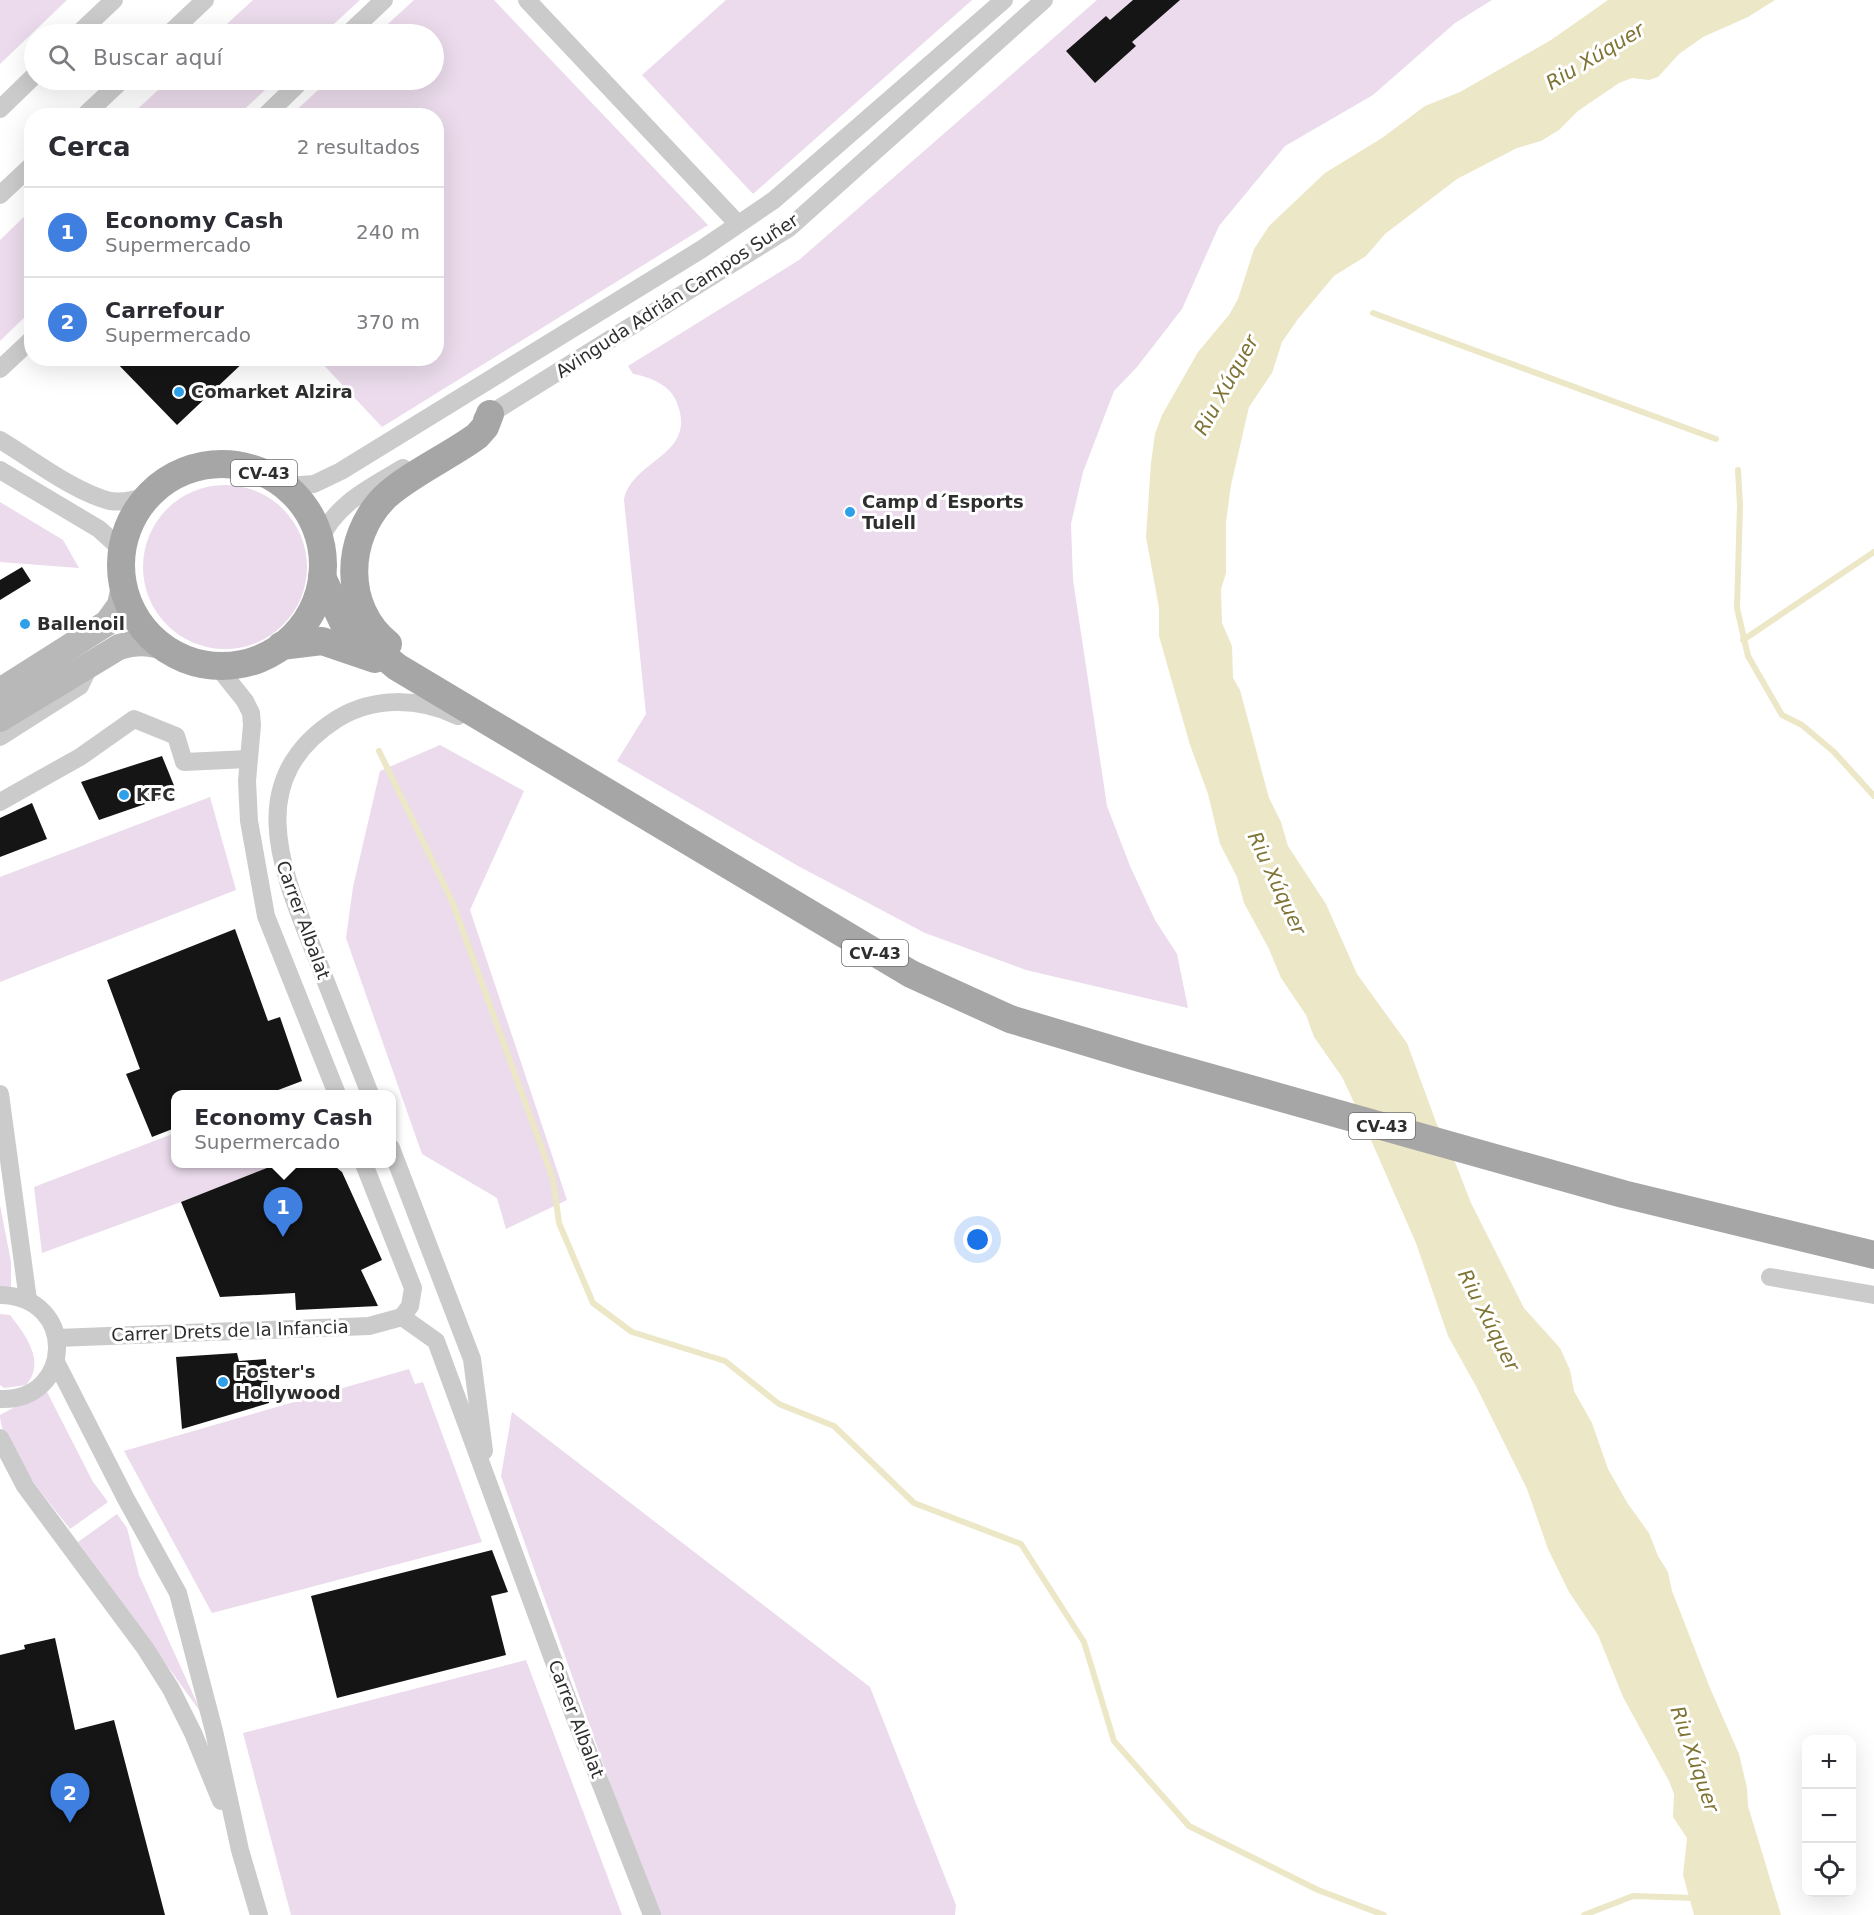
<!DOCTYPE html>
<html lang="es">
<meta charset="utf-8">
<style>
:root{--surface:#fff;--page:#f7f7f7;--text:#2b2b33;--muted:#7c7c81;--line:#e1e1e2;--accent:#0b8043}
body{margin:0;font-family:"DejaVu Sans",sans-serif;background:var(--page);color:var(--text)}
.controls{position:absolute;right:18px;bottom:18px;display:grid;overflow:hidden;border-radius:12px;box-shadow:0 6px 24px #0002}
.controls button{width:54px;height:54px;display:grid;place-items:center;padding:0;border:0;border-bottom:2px solid var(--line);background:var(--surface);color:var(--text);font:30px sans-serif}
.you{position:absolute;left:978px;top:1240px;width:21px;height:21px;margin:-15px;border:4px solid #fff;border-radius:50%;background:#1a73e8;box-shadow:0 0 0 9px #1a73e833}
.badge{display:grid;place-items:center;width:39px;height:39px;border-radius:50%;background:var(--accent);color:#fff;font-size:20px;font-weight:700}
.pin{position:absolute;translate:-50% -50px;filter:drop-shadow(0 2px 3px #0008)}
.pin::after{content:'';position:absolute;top:32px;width:21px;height:18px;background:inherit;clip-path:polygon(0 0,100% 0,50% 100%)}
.popup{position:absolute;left:171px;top:1090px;width:225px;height:78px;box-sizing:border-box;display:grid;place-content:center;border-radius:12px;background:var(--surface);filter:drop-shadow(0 2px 4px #0005);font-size:20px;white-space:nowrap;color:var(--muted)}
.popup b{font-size:22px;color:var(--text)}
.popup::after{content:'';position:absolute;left:50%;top:100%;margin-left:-12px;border:12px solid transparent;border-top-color:var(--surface)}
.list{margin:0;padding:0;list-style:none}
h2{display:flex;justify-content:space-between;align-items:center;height:78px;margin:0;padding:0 24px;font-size:26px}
h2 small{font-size:20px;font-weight:400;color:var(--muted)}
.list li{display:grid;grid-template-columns:39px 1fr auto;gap:18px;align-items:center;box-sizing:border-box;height:90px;padding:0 24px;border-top:2px solid var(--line)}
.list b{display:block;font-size:22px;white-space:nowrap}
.list p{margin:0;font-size:20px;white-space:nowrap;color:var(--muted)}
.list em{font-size:20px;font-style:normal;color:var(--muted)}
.icon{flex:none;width:33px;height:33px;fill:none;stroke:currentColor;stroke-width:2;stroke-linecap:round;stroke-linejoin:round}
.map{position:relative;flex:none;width:1874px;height:1915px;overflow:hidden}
.search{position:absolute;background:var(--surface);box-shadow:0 6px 24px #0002;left:24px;top:24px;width:420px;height:66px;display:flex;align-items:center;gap:15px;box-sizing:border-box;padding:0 21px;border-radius:33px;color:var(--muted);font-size:22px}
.panel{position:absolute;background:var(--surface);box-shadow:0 6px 24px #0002;left:24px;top:108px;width:420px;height:258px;border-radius:24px}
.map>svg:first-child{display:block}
.green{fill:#ebdbec}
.water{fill:#ece7c7}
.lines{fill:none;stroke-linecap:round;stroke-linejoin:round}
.stream{stroke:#ece7c7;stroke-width:6}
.building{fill:#151515}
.minor{stroke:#cbcbcb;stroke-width:18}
.secondary{stroke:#b8b8b8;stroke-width:26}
.primary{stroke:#a6a6a6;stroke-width:28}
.poi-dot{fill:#2da0e9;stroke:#fff;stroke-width:2}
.labels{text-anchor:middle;stroke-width:6;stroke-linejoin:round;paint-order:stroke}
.shield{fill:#fff;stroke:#6d6d6d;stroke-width:1.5}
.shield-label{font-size:16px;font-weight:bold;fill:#2e2e2e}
.street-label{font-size:18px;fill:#2e2e2e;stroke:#fff}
.poi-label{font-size:18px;font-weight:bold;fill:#2e2e2e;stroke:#fff;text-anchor:start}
.water-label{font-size:20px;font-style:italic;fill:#7f7434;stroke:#fff}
</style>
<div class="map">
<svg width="1874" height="1915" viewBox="0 0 1874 1915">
<rect width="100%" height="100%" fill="#fff"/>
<g class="green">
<polygon points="0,0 67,0 0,64"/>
<polygon points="253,0 360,0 323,34 216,34"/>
<polygon points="414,0 494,0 708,225 382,427 318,359 436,358 436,116 291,115 329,80 434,80 434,34 377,34"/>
<polygon points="726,0 972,0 753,194 642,75"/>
<path d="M1097,0H1492L1455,23L1373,95L1285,146L1219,226L1182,309L1137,367L1114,391L1083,472L1071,524L1073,580L1107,806L1130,866L1155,920L1177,954L1188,1008L1026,970L925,933L798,866L617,761L646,714L624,500C632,459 698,456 677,403C671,385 650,377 633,374L628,366L799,260Z"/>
<polygon points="169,80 276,80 238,115 131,115"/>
<polygon points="31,210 31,311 0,341 0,240"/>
<circle cx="225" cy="567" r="82"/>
<polygon points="0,502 63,540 79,568 0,562"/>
<polygon points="440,745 524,791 470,910 567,1200 506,1229 497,1198 422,1154 346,938 353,887 380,771"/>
<polygon points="210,797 236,890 0,982 0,877"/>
<polygon points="175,1133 175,1164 277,1164 181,1202 42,1253 34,1187"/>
<polygon points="0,1205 11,1262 11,1288 0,1289"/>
<path d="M0,1314L10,1315C24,1333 47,1362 26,1385L4,1388L0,1385Z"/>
<polygon points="409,1369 415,1384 423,1382 482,1542 212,1613 124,1451"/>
<path d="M46,1390L93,1482L108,1502L70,1529C50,1502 0,1446 0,1415Z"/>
<polygon points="512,1412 870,1687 956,1905 955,1915 657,1915 501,1476"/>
<polygon points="117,1514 127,1528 139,1575 202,1714 78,1542"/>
<polygon points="526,1660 622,1915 291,1915 243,1733"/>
</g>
<polygon class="water" points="1608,0 1775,0 1748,17 1703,37 1679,54 1658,77 1649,80 1632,78 1619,83 1578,111 1559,130 1541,141 1517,148 1457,179 1385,234 1366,256 1334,276 1298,319 1282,342 1272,373 1249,407 1231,485 1226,522 1226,573 1221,589 1222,623 1232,646 1233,678 1240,690 1269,798 1281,822 1288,846 1326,904 1357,974 1407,1043 1436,1122 1457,1167 1471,1203 1524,1308 1560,1348 1570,1370 1574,1391 1592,1423 1608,1469 1628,1504 1649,1533 1658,1556 1668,1572 1672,1591 1710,1688 1739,1754 1747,1788 1748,1806 1781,1915 1694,1915 1683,1875 1687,1838 1673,1817 1674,1794 1669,1781 1623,1697 1598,1635 1569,1592 1548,1549 1527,1489 1477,1388 1448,1336 1416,1243 1360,1115 1342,1077 1314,1037 1306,1015 1281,978 1269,949 1244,903 1237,877 1220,844 1208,794 1190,745 1159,636 1159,608 1146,537 1151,463 1155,434 1162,415 1198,352 1229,315 1238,299 1254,249 1269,226 1325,173 1382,138 1425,106 1460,92 1551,40"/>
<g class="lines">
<g class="stream">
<polyline points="1373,313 1716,439"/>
<polyline points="1738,470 1740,505 1737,608 1748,656 1782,715 1802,725 1834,752 1874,796"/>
<polyline points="1743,640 1874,552"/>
<polyline points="379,751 452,901 553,1179 559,1223 593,1303 632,1332 725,1361 779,1404 834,1426 914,1503 1021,1544 1084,1642 1114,1741 1189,1826 1318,1890 1384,1915"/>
<polyline points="1584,1915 1633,1896 1694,1898"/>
</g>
</g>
<g class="building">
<polygon points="1133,0 1180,0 1132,42 1136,46 1095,83 1066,51 1106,16 1110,20"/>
<polygon points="112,358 248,358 177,425"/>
<polygon points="22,567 31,581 0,600 0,580"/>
<polygon points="162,756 177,793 99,820 81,782"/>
<polygon points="32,803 47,839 0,857 0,818"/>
<polygon points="235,929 268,1021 280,1017 302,1081 265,1095 175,1095 175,1128 152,1137 126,1074 140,1069 107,980"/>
<polygon points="277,1164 332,1164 342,1172 382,1260 361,1270 378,1306 296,1310 295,1293 220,1297 181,1202"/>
<polygon points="237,1353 239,1361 266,1359 269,1403 182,1429 176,1357"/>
<polygon points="492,1550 508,1592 491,1596 506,1655 337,1698 311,1596"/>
<polygon points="55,1638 75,1730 114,1720 165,1915 0,1915 0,1655 25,1649 24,1645"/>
</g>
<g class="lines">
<g class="minor">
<polyline points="527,0 738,224"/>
<polyline points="78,34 114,0"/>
<polyline points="169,34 205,0"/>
<polyline points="348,34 384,0"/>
<polyline points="0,109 34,76"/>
<polyline points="84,116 122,80"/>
<polyline points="265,116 302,80"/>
<polyline points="0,195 32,165"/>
<polyline points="0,369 32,339"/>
<polyline points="482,419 789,228 1044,0"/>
<path d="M0,440C32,459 74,492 110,501C122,503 135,500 147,496"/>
<polyline points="0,470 99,529 121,549"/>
<polyline points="285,486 314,484 341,471 702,249 774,200 1004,0"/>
<path d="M320,540C336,503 370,488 403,468"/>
<polyline points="217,666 245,701 251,713 252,725 247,781 249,821 266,916 337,1094"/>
<polyline points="0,737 80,686 90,665"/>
<polyline points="0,802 80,757 134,719 176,736 184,762 248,759"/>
<polyline points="0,1094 28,1300"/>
<path d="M370,1094C352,1049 335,1004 317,959C284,875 239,781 337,719C374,696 420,698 458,716"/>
<polyline points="391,1148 472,1359 484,1451"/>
<polyline points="364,1164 413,1288 410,1306 402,1317"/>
<polyline points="1770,1277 1874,1295"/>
<path d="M0,1295C78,1296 74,1402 0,1399"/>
<polyline points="402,1317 436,1341 568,1700 652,1915"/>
<polyline points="57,1338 369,1326 402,1317"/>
<polyline points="56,1362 126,1499 178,1593 214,1731 240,1850 259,1915"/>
<polyline points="0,1438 25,1486 145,1648 171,1689 193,1733 221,1801"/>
</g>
<g class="secondary">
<polyline points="0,691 107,623 120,605 123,591"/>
<path d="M0,719L119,647C136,642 147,642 163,647"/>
</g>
<g class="primary">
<circle cx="222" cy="565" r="101"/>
<polyline points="322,577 343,622 397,667 911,974 1010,1019 1140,1058 1623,1194 1874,1255"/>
<path d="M388,644C343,608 344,538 385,497C408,475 450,456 477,436L485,427L490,414"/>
<polyline points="281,646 322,641 375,659"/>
</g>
</g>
<g class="poi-dot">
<circle cx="179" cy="392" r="6"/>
<circle cx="850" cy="512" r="6"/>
<circle cx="25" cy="624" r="6"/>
<circle cx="124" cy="795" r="6"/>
<circle cx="223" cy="1382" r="6"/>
</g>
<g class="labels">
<g class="shield">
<rect x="231" y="460" width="66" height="26" rx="4.5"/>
<rect x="842" y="940" width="66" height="26" rx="4.5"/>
<rect x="1349" y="1113" width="66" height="26" rx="4.5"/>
</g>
<g class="shield-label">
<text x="264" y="479">CV-43</text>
<text x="875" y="959">CV-43</text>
<text x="1382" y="1132">CV-43</text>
</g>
<g class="street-label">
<text transform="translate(677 296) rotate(-33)" y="6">Avinguda Adrián Campos Suñer</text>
<text transform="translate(303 920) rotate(70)" y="6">Carrer Albalat</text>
<text transform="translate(230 1331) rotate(-2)" y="6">Carrer Drets de la Infancia</text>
<text transform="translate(576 1719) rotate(69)" y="6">Carrer Albalat</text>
</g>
<g class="poi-label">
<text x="191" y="398">Comarket Alzira</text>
<text x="862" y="508">Camp d´Esports<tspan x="862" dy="21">Tulell</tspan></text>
<text x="37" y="630">Ballenoil</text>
<text x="136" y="801">KFC</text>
<text x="235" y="1378">Foster's<tspan x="235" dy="21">Hollywood</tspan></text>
</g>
<g class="water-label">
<text transform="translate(1595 56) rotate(-31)" y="7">Riu Xúquer</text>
<text transform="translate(1226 385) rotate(-61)" y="7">Riu Xúquer</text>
<text transform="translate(1277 883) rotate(65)" y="7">Riu Xúquer</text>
<text transform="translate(1489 1320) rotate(63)" y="7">Riu Xúquer</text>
<text transform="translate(1695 1759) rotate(71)" y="7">Riu Xúquer</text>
</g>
</g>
</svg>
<div class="controls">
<button>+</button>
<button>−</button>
<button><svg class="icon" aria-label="locate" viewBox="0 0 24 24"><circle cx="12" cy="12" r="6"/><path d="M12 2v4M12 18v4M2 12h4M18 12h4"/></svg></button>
</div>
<div class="you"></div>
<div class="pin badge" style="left:283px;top:1237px;background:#3f7fe0">1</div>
<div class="popup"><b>Economy Cash</b>Supermercado</div>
<div class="pin badge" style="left:70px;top:1823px;background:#3f7fe0">2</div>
<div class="search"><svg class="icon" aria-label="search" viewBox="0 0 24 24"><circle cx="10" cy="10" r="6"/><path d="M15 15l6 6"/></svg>Buscar aquí</div>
<section class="panel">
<h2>Cerca<small>2 resultados</small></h2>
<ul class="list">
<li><span class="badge" style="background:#3f7fe0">1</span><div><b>Economy Cash</b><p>Supermercado</p></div><em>240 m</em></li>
<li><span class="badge" style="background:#3f7fe0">2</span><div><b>Carrefour</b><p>Supermercado</p></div><em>370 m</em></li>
</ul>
</section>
</div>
